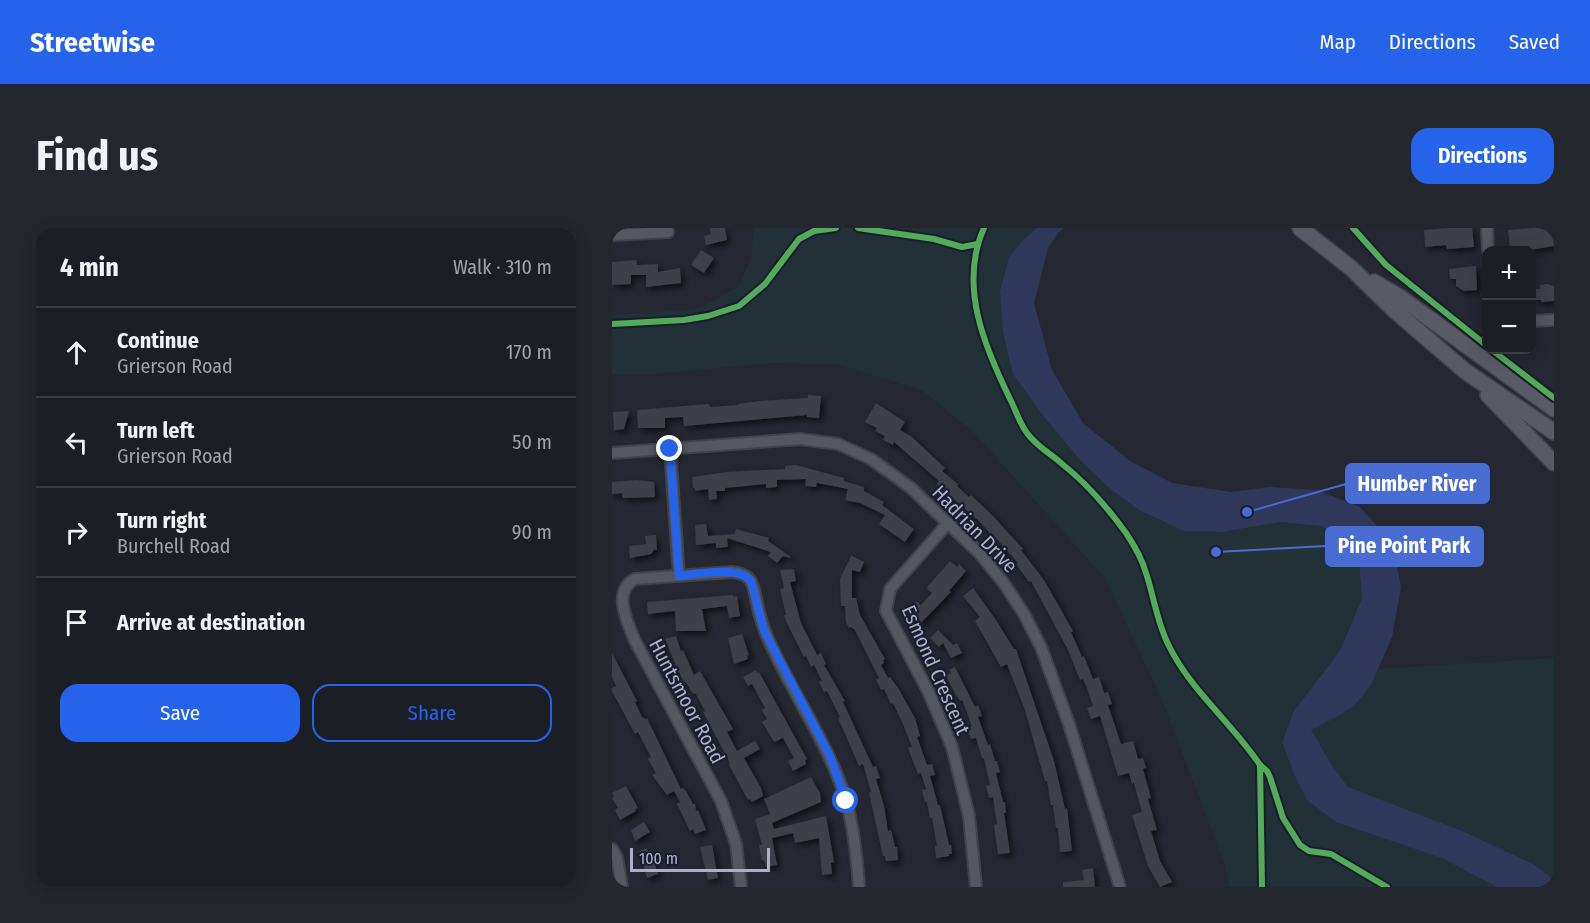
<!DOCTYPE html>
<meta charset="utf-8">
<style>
:root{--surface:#1c1e26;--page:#25272e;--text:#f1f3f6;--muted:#a0a2a7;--line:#3a3c43;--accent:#2563eb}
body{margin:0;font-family:"Fira Sans Condensed",sans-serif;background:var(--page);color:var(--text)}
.controls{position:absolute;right:18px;top:18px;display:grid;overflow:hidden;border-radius:12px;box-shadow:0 3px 15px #0003}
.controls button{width:54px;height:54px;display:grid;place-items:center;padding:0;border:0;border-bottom:2px solid var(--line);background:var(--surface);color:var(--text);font:30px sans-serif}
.scale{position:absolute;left:18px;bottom:15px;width:140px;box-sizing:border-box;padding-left:6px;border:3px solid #adb1c5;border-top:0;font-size:16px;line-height:21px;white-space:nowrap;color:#adb1c5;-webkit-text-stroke:4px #191d2d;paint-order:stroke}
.stop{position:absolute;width:18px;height:18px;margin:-14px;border:4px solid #2563eb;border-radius:50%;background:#fff}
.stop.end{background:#2563eb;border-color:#fff;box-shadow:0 2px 6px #0008}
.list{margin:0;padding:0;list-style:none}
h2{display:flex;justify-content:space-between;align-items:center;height:78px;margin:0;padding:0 24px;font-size:26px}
h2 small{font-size:20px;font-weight:400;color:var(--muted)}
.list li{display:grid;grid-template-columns:39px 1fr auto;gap:18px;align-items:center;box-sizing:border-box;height:90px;padding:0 24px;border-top:2px solid var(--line)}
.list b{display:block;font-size:22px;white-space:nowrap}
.list p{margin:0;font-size:20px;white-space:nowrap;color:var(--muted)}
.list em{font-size:20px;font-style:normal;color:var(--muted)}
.actions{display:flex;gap:12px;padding:18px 24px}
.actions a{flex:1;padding:14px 0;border:2px solid var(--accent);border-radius:18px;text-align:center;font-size:21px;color:var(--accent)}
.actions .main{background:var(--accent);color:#fff}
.icon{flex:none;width:33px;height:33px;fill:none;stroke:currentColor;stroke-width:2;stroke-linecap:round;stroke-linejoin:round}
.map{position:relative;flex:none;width:942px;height:659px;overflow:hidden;border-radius:18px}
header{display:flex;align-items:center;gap:36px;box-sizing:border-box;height:84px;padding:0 30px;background:var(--accent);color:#fff}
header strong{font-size:28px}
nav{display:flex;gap:33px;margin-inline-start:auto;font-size:21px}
.intro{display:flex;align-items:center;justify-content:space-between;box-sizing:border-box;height:144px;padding:0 36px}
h1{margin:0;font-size:42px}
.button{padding:15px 27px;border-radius:18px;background:var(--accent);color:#fff;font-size:21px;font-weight:700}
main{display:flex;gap:36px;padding:0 36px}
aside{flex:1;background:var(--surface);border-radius:18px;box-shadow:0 3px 15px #0003}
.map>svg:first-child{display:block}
.green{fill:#223038}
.water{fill:#2f385a}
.building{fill:#3c3f49;filter:url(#shadow)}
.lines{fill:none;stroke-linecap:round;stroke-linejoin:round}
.minor-casing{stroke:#41434b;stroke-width:14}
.secondary-casing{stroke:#41434b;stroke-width:18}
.minor{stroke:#545660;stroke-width:10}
.secondary{stroke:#585b66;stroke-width:15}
.cycleway-casing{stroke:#191d2d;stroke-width:10}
.cycleway{stroke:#51ab58;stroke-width:6}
.route{stroke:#2563eb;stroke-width:8}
.labels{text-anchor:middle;stroke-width:4.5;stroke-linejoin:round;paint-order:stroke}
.street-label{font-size:20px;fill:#adb1c5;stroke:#191d2d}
.leader{fill:none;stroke:#486cd2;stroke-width:2}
.callout-dot{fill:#486cd2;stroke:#191d2d;stroke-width:2}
.callout{fill:#486cd2;stroke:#486cd2;stroke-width:2}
.callout-label{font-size:21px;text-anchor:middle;font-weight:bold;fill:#fff}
</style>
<header>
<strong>Streetwise</strong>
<nav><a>Map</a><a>Directions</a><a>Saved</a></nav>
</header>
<div class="intro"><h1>Find us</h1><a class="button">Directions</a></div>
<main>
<aside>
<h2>4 min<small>Walk · 310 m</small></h2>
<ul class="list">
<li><svg class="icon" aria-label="ahead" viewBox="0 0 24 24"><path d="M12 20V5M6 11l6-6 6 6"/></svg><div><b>Continue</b><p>Grierson Road</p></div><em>170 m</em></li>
<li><svg class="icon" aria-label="left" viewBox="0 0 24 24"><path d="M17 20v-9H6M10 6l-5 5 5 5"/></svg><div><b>Turn left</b><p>Grierson Road</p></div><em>50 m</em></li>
<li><svg class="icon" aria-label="right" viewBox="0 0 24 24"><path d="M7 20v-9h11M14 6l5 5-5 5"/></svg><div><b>Turn right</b><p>Burchell Road</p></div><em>90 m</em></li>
<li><svg class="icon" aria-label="arrive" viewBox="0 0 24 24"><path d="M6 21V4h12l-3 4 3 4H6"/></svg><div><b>Arrive at destination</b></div></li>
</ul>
<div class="actions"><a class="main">Save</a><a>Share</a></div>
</aside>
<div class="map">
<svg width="942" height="659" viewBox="0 0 942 659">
<defs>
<filter id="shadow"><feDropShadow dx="3.5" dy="3.5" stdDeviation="3" flood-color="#0009"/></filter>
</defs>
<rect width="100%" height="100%" fill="#252832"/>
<polygon class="green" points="141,0 425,0 410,13 401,146 429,185 468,232 496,259 527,282 572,303 610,304 669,294 709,298 728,312 747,336 750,370 728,423 714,442 766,441 942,430 942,659 617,659 612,634 550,472 493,350 360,203 311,163 226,136 159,135 42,146 0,147 0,87 85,81 126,59 140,28"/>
<polygon class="water" points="425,0 452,0 446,5 436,20 422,75 440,142 471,195 518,233 560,255 619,264 657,259 705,262 748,279 781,316 789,359 780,409 759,457 742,478 726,488 699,502 720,538 736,559 850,603 921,636 942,652 942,659 885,659 830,630 724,594 695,572 685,553 670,514 682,483 728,423 750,370 747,336 729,312 709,298 669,294 610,304 572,303 527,282 496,259 468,232 429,185 401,146 391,104 388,63 397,30 410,13"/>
<g class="building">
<polygon points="98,0 113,0 115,12 94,17 92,8 99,6"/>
<polygon points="837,0 860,0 862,19 835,21 834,17 813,19 812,2"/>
<polygon points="920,0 942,0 942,18 918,22 917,18 898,20 896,2"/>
<polygon points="89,22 102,30 92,45 79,37"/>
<polygon points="24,32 25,37 46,36 46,44 68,40 69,55 34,59 34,47 19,47 19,56 0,57 0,34"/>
<polygon points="864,38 865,62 852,63 844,58 844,51 838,51 837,41"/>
<polygon points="935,56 942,58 942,73 929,74 929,72 923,72 922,61 928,61 928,57"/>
<polygon points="196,167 209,168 207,190 195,189 195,187 72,198 71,189 53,190 53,200 26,200 25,182 96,176 99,179 126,177 126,176 148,173 196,170"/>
<polygon points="264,175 293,194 288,202 300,209 333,240 330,243 346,256 345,258 357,269 359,267 381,288 411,321 409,322 432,352 461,403 459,404 470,429 472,428 481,451 487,449 492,465 496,464 500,476 496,477 509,516 521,513 526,531 531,530 534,540 531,541 539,570 536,571 545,602 539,603 548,633 560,654 548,659 536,638 520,587 530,584 522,555 520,556 517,545 506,548 488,488 479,491 475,480 481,478 475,460 471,451 468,452 456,422 419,353 417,354 404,336 406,335 382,308 381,309 367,293 325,256 327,253 282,214 281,217 271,212 273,208 263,203 265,200 253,194"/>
<polygon points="17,183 12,201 2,202 1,184"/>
<polygon points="184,237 232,250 232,253 252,259 252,263 272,274 270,277 302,301 293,314 267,296 273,287 248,275 233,272 236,261 205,255 204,259 193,258 194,251 165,252 165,259 154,260 154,256 113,260 113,263 104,263 105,271 97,272 96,261 83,263 83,260 81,260 80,249 115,244 173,241 173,238"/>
<polygon points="24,252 42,254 43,269 11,270 10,265 0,266 0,254"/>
<polygon points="94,296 96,308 123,306 124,301 157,310 156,313 179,329 178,330 171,328 165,335 156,328 159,324 115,310 116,319 104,320 104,315 84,317 83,297"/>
<polygon points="44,307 45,322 42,322 39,326 18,330 17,318 34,316 33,308"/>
<polygon points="240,326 240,328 252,334 248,344 240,342 240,370 244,370 248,387 273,431 271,432 272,435 269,437 276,450 278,449 286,460 303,490 308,508 305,509 315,537 320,536 323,547 318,548 326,577 328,577 337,617 339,617 340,626 337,626 337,628 324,630 323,618 325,618 320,590 318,590 315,574 313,574 310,562 314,561 309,545 306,546 296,520 300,519 291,496 281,475 279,476 272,461 269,462 264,451 267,450 243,402 239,399 237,400 234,394 233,378 229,378 228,351"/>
<polygon points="338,333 345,339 347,336 354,343 337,363 339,364 308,396 300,389 302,387 296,381 304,373 309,377 320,365 315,361 316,358"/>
<polygon points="182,341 184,353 178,354 189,395 205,427 209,425 214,436 212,437 233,473 231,474 261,539 264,538 268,550 264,551 272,578 276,603 279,602 283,619 285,619 286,632 274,633 273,628 271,628 257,565 259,564 251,536 247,538 226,490 228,489 215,463 212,464 207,454 210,453 202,437 199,439 194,428 192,429 174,393 172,387 174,387 168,361 172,360 168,342"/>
<polygon points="361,360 384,392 402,421 404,421 442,533 453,581 455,580 460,623 448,624 446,600 444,600 441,577 439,577 435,553 433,553 413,482 395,436 389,439 363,393 368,389 351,368"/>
<polygon points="121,367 121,369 125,368 128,388 117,390 115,378 90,381 94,403 64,403 63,383 36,386 35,374"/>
<polygon points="326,402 341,417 345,415 350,425 339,430 331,415 327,419 318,410"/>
<polygon points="130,406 137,427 135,428 136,431 122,436 116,410"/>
<polygon points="64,408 69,423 71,422 82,447 88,443 121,501 115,504 125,523 143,513 148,521 132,530 149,560 151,568 140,574 138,571 136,572 118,539 117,533 91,484 93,483 85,468 83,465 81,466 73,453 72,454 65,440 53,411"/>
<polygon points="0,425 25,473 23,474 30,489 33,491 35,490 69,561 71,560 74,563 81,576 83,576 84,583 86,582 94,602 83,606 81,601 78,603 65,576 68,574 62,563 55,567 40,547 44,545 36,531 39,529 26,504 23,506 0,463 0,460 4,458 0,449"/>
<polygon points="343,439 363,479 366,477 370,488 366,489 376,517 378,516 383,533 385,533 388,544 384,545 391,574 393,574 394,585 392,585 398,625 386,626 382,597 385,596 381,569 377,570 374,558 378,557 372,531 370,530 364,510 359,511 355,499 360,498 350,472 348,473 345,469 334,448 339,445 337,442"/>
<polygon points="144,442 145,445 147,444 195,531 193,532 194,536 181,543 176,533 182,530 171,510 162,514 150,494 155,491 150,482 153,480 140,456 136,458 131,449"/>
<polygon points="199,549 208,565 209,574 160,595 162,601 214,588 222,634 219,635 220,646 210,647 207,610 183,615 181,605 160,610 165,637 154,639 152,632 150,633 147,617 150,617 143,591 158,586 152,571"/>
<polygon points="14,558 26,580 23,581 24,583 8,592 3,582 6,580 0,570 2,569 0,565"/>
<polygon points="32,594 38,604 23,613 19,602"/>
<polygon points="100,617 106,650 96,652 88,619"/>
<polygon points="35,620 37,628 40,628 46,646 35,650 27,623"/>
<polygon points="481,640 483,659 451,659 451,654 472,652 470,642"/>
</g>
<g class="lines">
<g class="minor-casing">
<g id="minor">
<polyline points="875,0 876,22"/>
<polyline points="0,7 56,4"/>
<polyline points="920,93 942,92"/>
<polyline points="58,221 67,348"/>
<polyline points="0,225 188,211 226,216 259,231 299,260 368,326 391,354 412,386 429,419 457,496 508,659"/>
<polyline points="336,295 278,361 274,383 316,463 340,519 357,588 364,659"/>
<polyline points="0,621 5,630 10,659"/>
<path d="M129,659L124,616L109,573L22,411C15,393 0,363 23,351L120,344C144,346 141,361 146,380C148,389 151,398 154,406C178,463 216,513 234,572C242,601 245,630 247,659"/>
</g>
</g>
<g class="secondary-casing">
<g id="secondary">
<polyline points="688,0 739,40 782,82 853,143 942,204"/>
<polyline points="762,54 789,70 942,181"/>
<polyline points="876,167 942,235"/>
</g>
</g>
<use href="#minor" class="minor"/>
<use href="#secondary" class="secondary"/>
<g class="cycleway-casing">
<g id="cycleway">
<polyline points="246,0 322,11 350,19 366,16"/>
<path d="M372,0C346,58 373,120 399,173C404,183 408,196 415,205C424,218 438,225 449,235C473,254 496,280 514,305C522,317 530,330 534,345C542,369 545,395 557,418C579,463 621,496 648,537L655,543L658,549L671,590L688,617L697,623L719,626L775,659"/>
<polyline points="741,0 774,37 874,117"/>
<polyline points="0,96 72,92 96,88 127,78 153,56 187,11 202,3 224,0"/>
<polyline points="880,122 942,170"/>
<polyline points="648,537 650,659"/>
</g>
</g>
<use href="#cycleway" class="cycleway"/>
</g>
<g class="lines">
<path class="route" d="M58,221L67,348C87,346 126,337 139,353L152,402L218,528L234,573"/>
</g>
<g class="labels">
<g class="street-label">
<text transform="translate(363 301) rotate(46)" y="7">Hadrian Drive</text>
<text transform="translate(324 442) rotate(66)" y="7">Esmond Crescent</text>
<text transform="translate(75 473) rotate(62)" y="7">Huntsmoor Road</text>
</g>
</g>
<path class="leader" d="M635 284L734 256M604 324L714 318"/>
<g class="callout-dot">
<circle cx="635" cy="284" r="6"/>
<circle cx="604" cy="324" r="6"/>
</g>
<g class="callout">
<rect x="734" y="236" width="143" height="39" rx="6"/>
<rect x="714" y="299" width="157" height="39" rx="6"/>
</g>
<g class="callout-label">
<text x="805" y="263">Humber River</text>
<text x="792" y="325">Pine Point Park</text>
</g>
</svg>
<div class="controls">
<button>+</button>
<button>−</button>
</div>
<div class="scale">100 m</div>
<div class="stop" style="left:234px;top:573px"></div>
<div class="stop end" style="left:58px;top:221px"></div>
</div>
</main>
